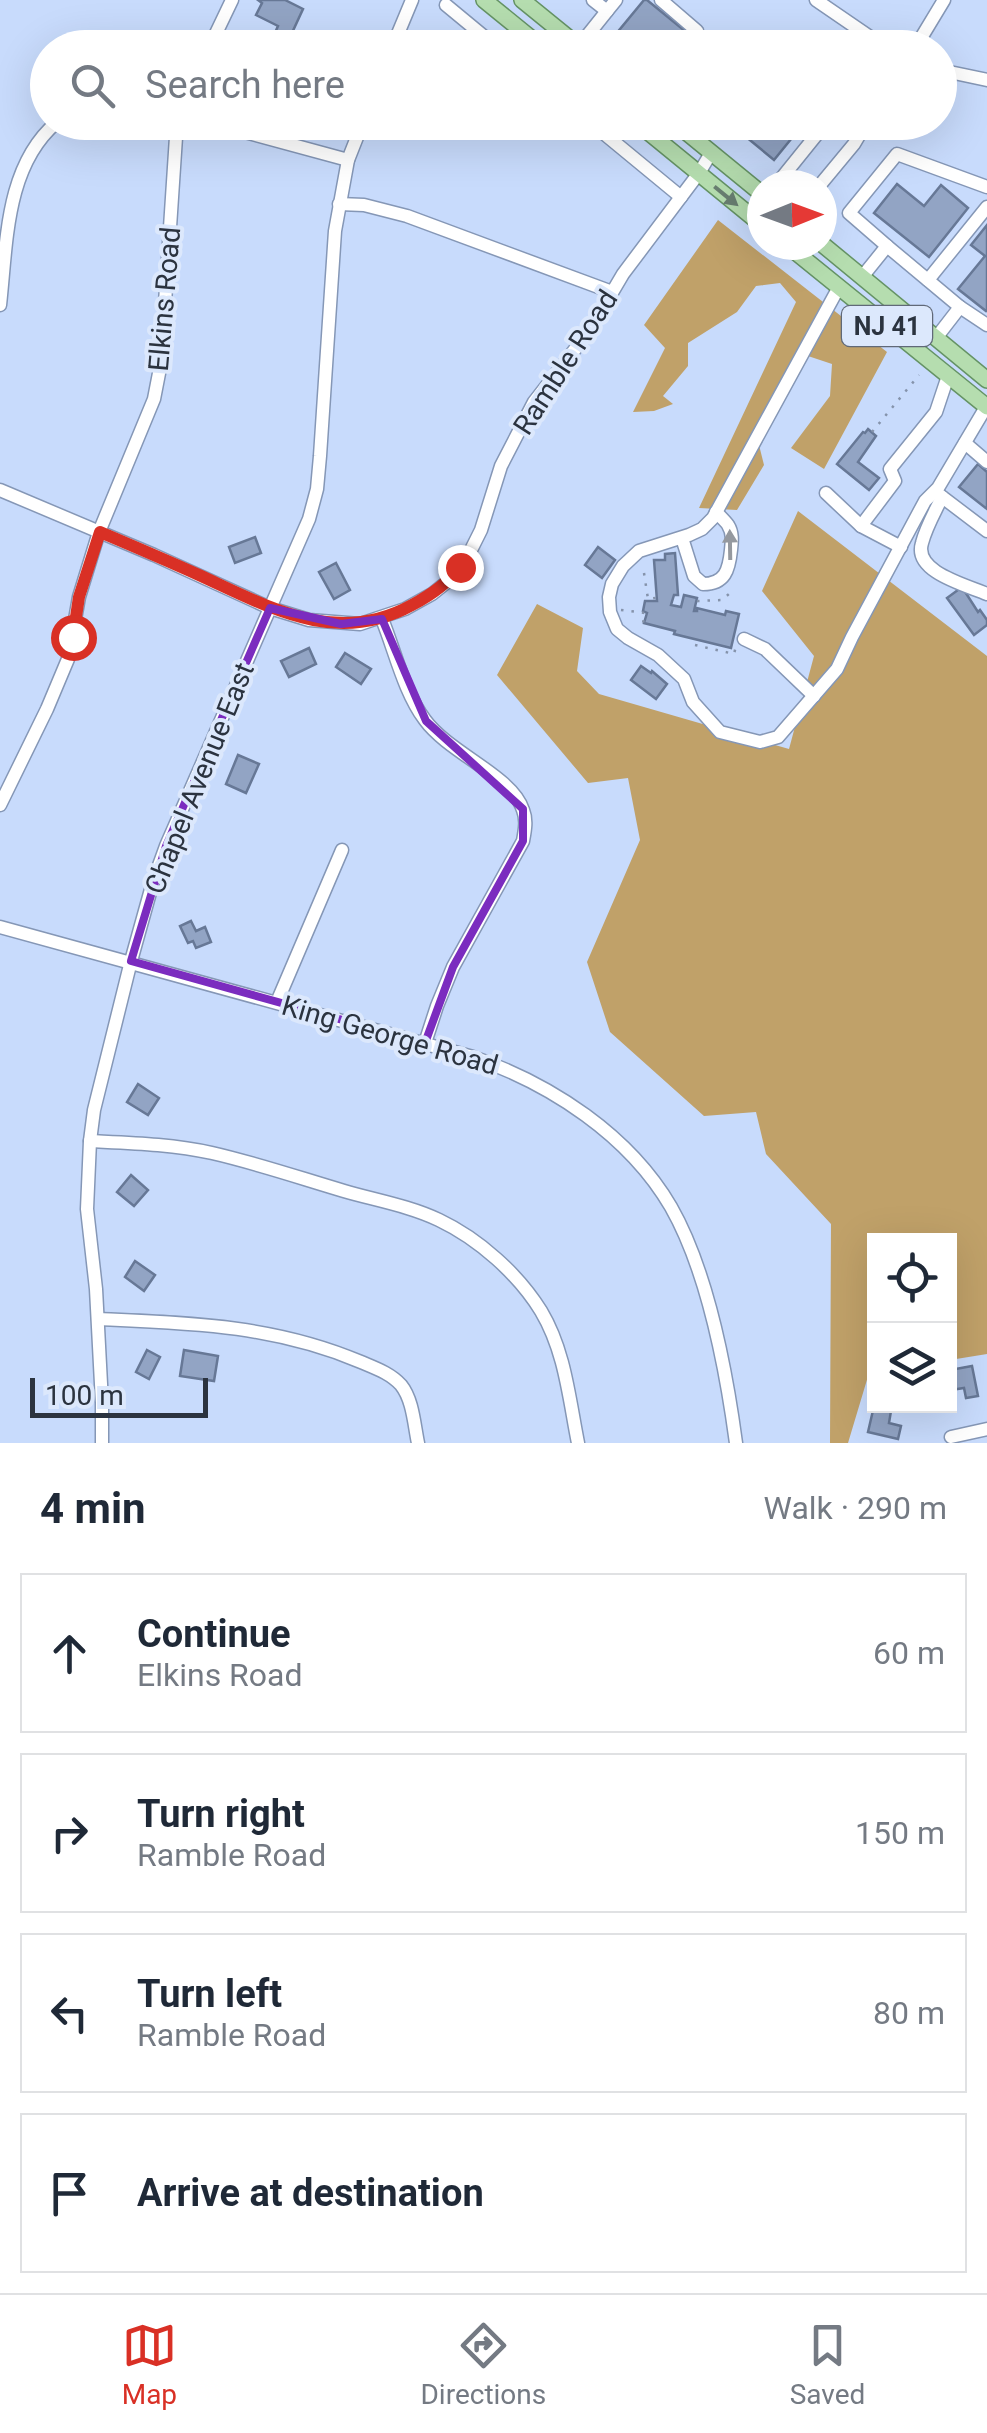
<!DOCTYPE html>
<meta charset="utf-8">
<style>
:root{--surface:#fff;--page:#f6f6f7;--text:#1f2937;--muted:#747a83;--line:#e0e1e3;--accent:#d93025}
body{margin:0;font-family:Roboto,sans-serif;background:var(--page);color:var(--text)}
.controls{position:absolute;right:30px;bottom:30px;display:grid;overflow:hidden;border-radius:0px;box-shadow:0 10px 40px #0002}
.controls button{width:90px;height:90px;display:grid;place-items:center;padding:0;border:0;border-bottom:2px solid var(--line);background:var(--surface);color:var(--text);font:50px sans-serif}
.compass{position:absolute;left:747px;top:170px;width:90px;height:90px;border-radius:50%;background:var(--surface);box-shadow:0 10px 40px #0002;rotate:89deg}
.scale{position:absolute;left:30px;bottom:25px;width:178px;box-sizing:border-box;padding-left:10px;border:5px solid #2b333f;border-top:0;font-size:28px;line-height:35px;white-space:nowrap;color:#2b333f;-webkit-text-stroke:8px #dce8fc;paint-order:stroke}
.stop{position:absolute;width:30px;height:30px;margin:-22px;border:8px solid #d93025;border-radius:50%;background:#fff}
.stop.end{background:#d93025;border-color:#fff;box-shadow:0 2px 10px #0008}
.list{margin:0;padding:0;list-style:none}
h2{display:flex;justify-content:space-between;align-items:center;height:130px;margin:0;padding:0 40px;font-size:42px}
h2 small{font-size:32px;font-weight:400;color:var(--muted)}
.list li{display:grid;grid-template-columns:65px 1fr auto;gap:30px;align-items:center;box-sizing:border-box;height:160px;margin:0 20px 20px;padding:0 20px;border:2px solid var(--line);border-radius:0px}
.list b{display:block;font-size:38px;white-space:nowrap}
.list p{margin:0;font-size:32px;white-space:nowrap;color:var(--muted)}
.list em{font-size:32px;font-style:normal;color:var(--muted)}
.icon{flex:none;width:55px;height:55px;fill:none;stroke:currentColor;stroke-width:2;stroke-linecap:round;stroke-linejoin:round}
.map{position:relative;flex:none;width:987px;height:1443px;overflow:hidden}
.search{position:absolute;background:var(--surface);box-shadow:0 10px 40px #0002;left:30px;right:30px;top:30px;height:110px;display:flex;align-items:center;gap:25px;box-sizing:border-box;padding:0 35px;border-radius:55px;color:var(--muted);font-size:38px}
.sheet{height:850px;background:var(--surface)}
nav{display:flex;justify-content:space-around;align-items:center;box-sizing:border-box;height:140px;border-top:2px solid var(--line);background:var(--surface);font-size:28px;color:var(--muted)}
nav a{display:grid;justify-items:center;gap:5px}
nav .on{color:var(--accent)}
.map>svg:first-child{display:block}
.forest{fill:#c0a169}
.building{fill:#92a4c4;stroke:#677896;stroke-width:2.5}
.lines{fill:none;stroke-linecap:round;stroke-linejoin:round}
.minor-casing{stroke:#8597b6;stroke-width:15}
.major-casing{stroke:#659365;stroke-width:18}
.path{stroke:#8593ab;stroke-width:2.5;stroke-dasharray:2.5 8;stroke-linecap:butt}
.minor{stroke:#fff;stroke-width:12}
.major{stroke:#b5ddaf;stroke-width:15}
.oneway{fill:#697f71}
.oneway2{fill:#95999f}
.route{stroke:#d93025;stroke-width:12}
.marked{fill:none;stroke:#7b2cbf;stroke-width:8;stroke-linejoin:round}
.labels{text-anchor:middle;stroke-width:8;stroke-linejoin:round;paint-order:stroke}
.shield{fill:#dce8fc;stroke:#606978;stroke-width:2.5}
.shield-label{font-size:25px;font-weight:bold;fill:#2b333f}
.street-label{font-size:28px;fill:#2b333f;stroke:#dce8fc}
</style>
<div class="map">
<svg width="987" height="1443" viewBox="0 0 987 1443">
<rect width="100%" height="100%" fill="#c8dbfc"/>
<g class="forest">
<polygon points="718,220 887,352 824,469 791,448 830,396 832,364 796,352 755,429 764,465 737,510 699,508 796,302 780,283 756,286 737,312 688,343 688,366 663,396 673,404 654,411 633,412 665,348 644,325"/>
<polygon points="798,511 987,656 987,1354 950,1360 950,1240 874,1240 874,1371 869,1373 848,1443 830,1443 831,1224 766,1154 756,1112 704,1116 610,1032 587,962 640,840 628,778 588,783 497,675 537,604 583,628 577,671 599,694 789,749 814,656 762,591"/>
</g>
<g class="building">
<polygon points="258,0 285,0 303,9 285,48 270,44 278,26 256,15 262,3"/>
<polygon points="644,0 647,0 691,36 682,48 620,48 617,45 616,34"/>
<polygon points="756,122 803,122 804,123 774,160 745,136"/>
<polygon points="897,184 924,206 941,185 968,208 929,257 874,213"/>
<polygon points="987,225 987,310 986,311 958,289 985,256 971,245"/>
<polygon points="868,429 876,436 858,462 879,478 869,490 837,464 863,432 865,433"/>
<polygon points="978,464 987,472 987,509 959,487"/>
<polygon points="255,537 261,553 235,563 229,547"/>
<polygon points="598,547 615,560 602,578 585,565"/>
<polygon points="675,553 678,595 674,595 671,605 681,607 684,595 697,598 694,611 697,611 697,608 725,615 726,611 739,614 731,648 674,634 675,631 644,623 647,613 643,611 645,601 657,601 654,560 665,560 665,554"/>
<polygon points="336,563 350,590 334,599 319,572"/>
<polygon points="962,587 978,612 980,610 987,620 987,625 974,635 947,598"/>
<polygon points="309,648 316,664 289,677 281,661"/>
<polygon points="345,653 371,669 361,684 336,667"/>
<polygon points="641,666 651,673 652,671 667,684 656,699 631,680"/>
<polygon points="238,755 259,764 246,793 226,784"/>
<polygon points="191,921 196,931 205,927 211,942 196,948 193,941 188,943 180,926"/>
<polygon points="138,1084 159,1098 148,1115 127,1102"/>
<polygon points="131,1175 148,1190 134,1206 117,1192"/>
<polygon points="135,1261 155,1275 144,1291 125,1277"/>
<polygon points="147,1350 160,1357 149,1379 136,1372"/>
<polygon points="184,1350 218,1356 214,1381 180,1376"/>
<polygon points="972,1366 978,1396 966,1398 964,1388 951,1390 950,1370"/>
<polygon points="874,1406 891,1411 889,1423 901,1426 898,1439 868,1432"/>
</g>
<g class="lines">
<g class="minor-casing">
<g id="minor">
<polyline points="593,0 607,11 616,0"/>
<polyline points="661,0 697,31 697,40 692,48"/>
<polyline points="816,0 886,48"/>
<polyline points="446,5 498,48"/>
<polyline points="579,46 607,11"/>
<polyline points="209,48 232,0"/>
<polyline points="392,48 412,0"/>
<polyline points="915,48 944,0"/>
<polyline points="940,70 987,80"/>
<polyline points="208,122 348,160"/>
<polyline points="590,122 681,197"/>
<polyline points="776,185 822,128 815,122"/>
<polyline points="820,185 854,144 867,122"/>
<polyline points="339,204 364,205 407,216 612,292"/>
<polyline points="887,246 849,213 897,154 987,187"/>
<polyline points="862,277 887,246 960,307 936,338"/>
<polyline points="928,280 987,207"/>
<polyline points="839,287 713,518 702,529 689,535 639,551 623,566 612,584 609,597 610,612 617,629 628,638 658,655 684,679 693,702 720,732 760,742 778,737 837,669 852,637 925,501 938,488 986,407"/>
<path d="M0,305C7,243 5,166 57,122"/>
<polyline points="960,307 987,325"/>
<polyline points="965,443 987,462"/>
<polyline points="0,490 154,555 270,608 309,620 360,624 405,609 432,594 452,578 467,558 481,530 501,466 534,402 590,330 623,274 699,173 711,153"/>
<polyline points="826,493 861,526 901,547"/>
<polyline points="937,493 987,531"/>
<path d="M942,497C935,512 926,527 922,543C913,572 966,585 987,594"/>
<polyline points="861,526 895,481 890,469 936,412 948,376"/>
<path d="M682,538L694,576L703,584C725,584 729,570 731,550C732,541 733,533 728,525C727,523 717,513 716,512"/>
<path d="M382,619C395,651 404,692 425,720C449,753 512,776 523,810C527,820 525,830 523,841L453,967L437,1006L425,1043"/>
<polyline points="744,639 765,649 814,696"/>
<polyline points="0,805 47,709 68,659 79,597 99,532 154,399 161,363 177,122"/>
<path d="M0,927L473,1057C551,1084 629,1135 671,1207C708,1272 726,1369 736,1443"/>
<polyline points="277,1002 342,850"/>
<path d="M90,1141C131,1143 172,1144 212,1153C256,1163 300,1178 344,1191C375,1200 410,1206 439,1220C479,1239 518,1274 541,1311C565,1351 569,1398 578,1443"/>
<path d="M98,1319C190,1323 274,1325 361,1362C375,1368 390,1373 401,1385C413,1400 414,1424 418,1443"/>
<polyline points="951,1437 987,1429"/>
<polyline points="102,1443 102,1403 96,1289 87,1209 90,1141 94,1110 131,961 153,882 166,846 309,519 317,489 320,456 335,231 348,160 363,122"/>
</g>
</g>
<g class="major-casing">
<g id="major">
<polyline points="484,0 543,48"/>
<polyline points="522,0 581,48"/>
<polyline points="636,122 762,225"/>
<polyline points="674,122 762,194"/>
<polyline points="822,244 987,380"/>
<polyline points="787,245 987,407"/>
</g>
</g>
<g class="path">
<polyline points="872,432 919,375"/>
<polyline points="644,573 648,599 656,598"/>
<polyline points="697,601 722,600 730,593 728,588"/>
<polyline points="621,610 645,613 643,623"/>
<polyline points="695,645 734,654 736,646"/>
</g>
<use href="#minor" class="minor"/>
<use href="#major" class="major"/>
</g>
<defs><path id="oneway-solid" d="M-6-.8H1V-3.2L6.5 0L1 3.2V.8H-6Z" transform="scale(2.5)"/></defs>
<use class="oneway" href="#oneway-solid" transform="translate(726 196) rotate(39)"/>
<use class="oneway2" href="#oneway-solid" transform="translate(730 545) rotate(-91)"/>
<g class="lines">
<path class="route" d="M73,637L79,597L100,532C133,546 166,560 199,575C269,607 336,647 412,605C431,595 447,584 460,567"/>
</g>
<path class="marked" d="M270,608L341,624L382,619L426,721L523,809V841L453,967L425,1043L131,961L166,846Z"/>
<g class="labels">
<rect class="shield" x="842" y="306" width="90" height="40" rx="8"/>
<g class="shield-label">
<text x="887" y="335">NJ 41</text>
</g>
<g class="street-label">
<text transform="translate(164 299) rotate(-85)" y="10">Elkins Road</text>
<text transform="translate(565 362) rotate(-57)" y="10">Ramble Road</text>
<text transform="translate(199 778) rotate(-68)" y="10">Chapel Avenue East</text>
<text transform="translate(390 1035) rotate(16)" y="10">King George Road</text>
</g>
</g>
</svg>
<div class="controls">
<button><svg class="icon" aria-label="locate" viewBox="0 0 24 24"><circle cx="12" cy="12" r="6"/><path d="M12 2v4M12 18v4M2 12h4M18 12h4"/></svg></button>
<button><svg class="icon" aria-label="layers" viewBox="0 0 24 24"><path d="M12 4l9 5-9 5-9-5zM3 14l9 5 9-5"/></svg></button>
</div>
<svg class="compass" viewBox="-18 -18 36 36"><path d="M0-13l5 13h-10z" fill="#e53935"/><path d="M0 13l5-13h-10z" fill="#747a83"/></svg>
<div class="scale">100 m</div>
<div class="stop" style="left:73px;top:637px"></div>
<div class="stop end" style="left:460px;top:567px"></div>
<div class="search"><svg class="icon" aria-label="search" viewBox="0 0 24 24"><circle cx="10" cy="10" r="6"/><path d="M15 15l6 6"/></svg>Search here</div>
</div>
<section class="sheet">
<h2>4 min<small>Walk · 290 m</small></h2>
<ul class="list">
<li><svg class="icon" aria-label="ahead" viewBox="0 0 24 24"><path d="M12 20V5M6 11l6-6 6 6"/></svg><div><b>Continue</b><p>Elkins Road</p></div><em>60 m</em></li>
<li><svg class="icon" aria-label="right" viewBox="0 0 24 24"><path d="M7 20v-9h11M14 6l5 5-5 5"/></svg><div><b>Turn right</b><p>Ramble Road</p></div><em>150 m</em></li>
<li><svg class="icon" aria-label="left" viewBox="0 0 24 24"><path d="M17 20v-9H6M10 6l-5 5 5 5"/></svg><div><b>Turn left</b><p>Ramble Road</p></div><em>80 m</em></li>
<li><svg class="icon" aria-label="arrive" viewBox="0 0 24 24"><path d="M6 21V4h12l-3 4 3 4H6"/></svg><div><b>Arrive at destination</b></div></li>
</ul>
</section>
<nav>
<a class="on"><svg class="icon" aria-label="map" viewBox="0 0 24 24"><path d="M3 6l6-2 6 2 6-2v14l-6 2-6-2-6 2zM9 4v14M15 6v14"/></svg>Map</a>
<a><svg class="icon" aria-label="directions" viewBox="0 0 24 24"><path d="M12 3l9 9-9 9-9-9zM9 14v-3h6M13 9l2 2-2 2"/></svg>Directions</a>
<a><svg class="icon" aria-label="saved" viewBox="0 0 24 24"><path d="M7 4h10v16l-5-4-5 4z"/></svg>Saved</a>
</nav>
